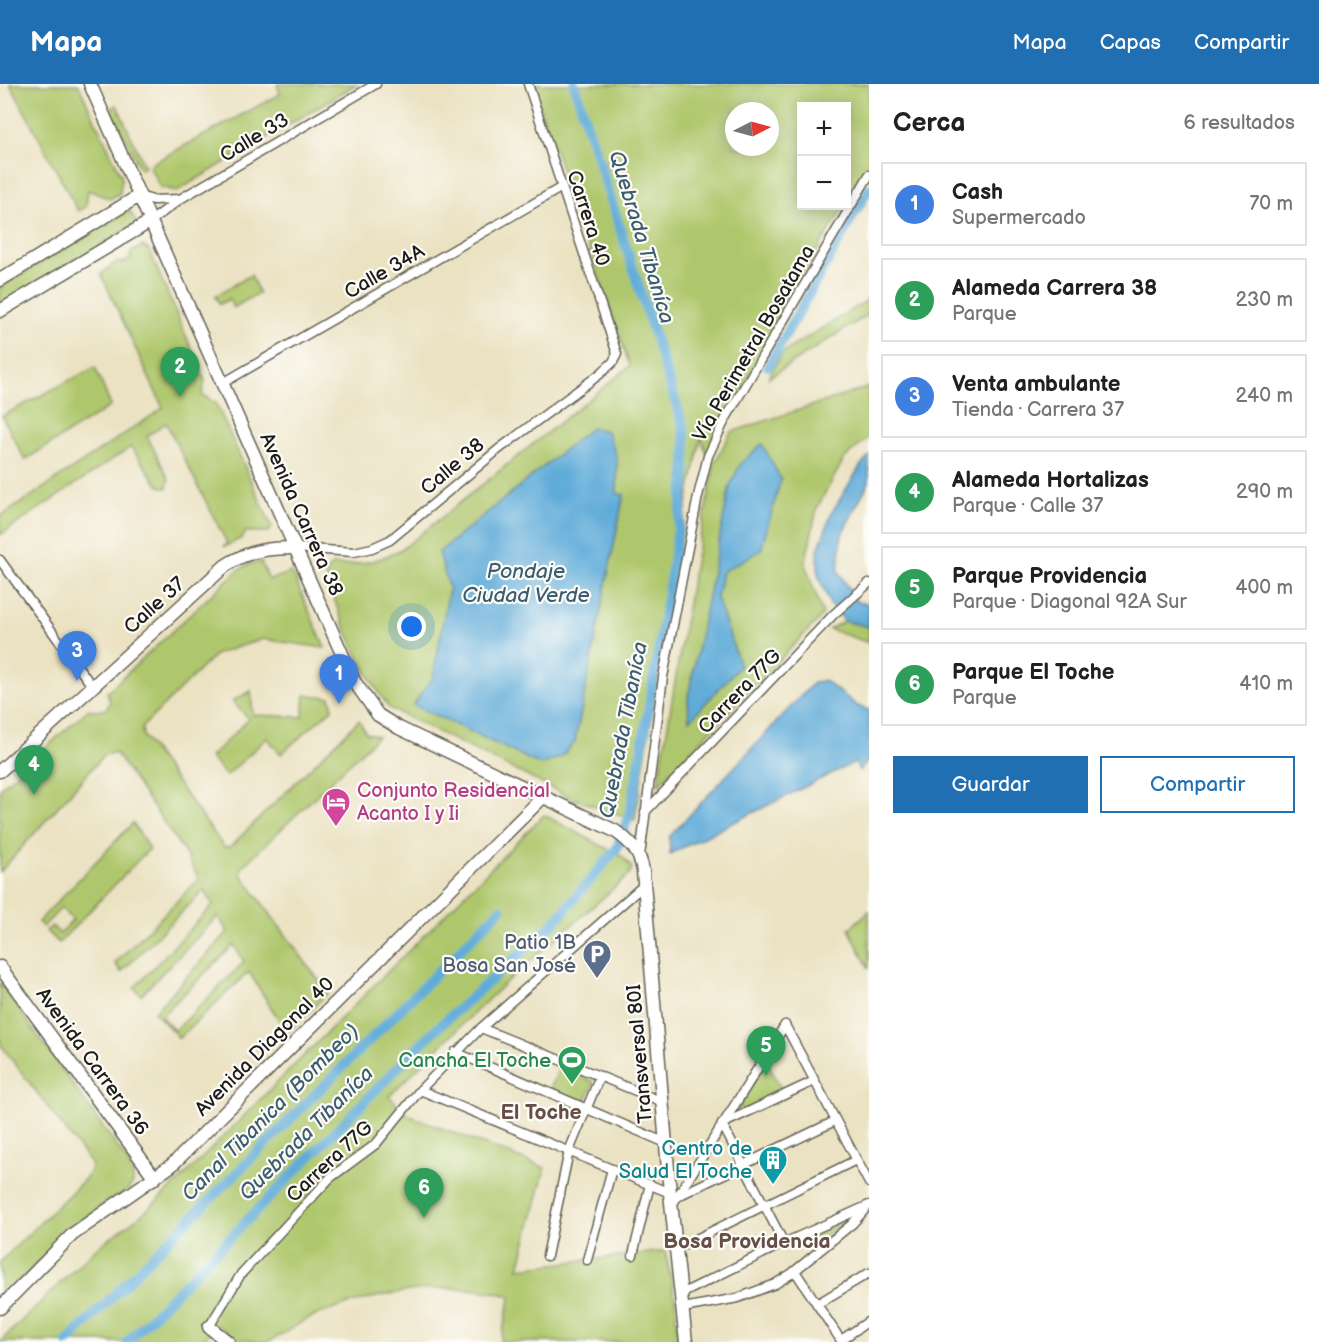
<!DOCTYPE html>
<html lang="es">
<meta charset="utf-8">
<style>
:root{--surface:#fff;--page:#f2f2f2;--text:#202124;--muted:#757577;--line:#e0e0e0;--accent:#1f6fb2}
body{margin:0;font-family:"Balsamiq Sans",sans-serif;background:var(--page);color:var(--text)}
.controls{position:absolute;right:18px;top:18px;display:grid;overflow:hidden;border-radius:0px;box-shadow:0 3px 15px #0003}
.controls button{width:54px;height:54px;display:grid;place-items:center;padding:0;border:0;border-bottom:2px solid var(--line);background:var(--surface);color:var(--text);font:30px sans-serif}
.compass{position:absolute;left:725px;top:18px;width:54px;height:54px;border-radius:50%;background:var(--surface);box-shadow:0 3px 15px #0003;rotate:84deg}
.you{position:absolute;left:412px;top:543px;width:21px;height:21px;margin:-15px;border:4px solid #fff;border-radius:50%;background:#1a73e8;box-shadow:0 0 0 9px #1a73e833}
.badge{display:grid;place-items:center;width:39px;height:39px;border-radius:50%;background:var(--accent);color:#fff;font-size:20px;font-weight:700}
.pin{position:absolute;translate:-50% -50px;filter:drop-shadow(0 2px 3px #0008)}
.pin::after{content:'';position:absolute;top:32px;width:21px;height:18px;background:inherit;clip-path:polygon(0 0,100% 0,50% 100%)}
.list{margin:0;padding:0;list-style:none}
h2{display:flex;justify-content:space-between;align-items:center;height:78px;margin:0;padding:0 24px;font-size:26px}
h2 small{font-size:20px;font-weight:400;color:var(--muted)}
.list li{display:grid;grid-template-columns:39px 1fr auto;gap:18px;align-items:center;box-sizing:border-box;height:84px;margin:0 12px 12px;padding:0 12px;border:2px solid var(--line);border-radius:0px}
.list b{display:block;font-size:22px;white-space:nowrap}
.list p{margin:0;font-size:20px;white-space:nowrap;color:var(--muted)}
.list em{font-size:20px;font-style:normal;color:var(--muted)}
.actions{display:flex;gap:12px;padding:18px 24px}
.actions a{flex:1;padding:14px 0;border:2px solid var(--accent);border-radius:0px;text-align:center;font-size:21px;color:var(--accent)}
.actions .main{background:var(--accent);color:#fff}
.map{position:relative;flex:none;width:869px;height:1258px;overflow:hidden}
header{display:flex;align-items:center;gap:36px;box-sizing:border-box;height:84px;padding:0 30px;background:var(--accent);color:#fff}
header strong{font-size:28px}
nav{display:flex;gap:33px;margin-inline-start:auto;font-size:21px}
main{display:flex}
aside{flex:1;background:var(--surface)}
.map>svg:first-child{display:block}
.built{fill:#f0d6bc}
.green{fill:#afc76c;stroke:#667244;stroke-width:1.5;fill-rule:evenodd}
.water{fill:#61acd9;stroke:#3e647a;stroke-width:1.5}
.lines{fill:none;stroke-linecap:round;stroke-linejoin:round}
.canal{stroke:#61acd9;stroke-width:10}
.street-casing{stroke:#646156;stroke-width:11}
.secondary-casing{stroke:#646156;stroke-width:15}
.street{stroke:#fff;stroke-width:8}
.secondary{stroke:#fff;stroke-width:12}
.labels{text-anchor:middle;stroke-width:4.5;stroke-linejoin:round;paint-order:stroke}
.street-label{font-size:20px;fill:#1c1c1c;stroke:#fdfcf7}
.hotel-label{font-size:20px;fill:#b23c85;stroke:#fdfcf7;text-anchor:start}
.service-label{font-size:20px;fill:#4e5e75;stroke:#fdfcf7;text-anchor:end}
.leisure-label{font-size:20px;fill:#27864d;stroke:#fdfcf7;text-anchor:end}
.culture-label{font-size:20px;fill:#0d838f;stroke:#fdfcf7;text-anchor:end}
.water-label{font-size:21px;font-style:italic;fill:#3b5d71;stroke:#fdfcf7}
.neighbourhood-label{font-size:21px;font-weight:bold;fill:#664f49;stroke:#fdfcf7}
</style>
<header>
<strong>Mapa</strong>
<nav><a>Mapa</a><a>Capas</a><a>Compartir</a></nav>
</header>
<main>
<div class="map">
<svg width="869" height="1258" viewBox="0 0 869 1258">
<rect width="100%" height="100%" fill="#fdfcf7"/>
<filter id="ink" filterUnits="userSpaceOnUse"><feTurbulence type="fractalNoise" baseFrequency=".0167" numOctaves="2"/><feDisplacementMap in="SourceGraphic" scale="12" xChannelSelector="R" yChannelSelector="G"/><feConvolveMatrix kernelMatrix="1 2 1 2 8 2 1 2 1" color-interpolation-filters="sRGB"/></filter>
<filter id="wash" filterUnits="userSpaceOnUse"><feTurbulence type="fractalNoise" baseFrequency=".008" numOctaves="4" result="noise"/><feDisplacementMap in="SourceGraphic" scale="24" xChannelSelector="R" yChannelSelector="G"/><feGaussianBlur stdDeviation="1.35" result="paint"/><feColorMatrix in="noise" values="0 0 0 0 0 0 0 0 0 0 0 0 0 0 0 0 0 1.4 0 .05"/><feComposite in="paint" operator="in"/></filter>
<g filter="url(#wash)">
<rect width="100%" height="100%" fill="#ebe2c2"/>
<polygon class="built" points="256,960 262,967 229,1001 222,994"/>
<g class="green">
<polygon points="10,0 78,0 122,93 120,109 110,115 88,106 86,123 78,127"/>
<polygon points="277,0 357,0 177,107 160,103 149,81 280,10"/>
<path d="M532,0H869V84L847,120L846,22H802V122H845L806,184L708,372L701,354L686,425L635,736L571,714L389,624C361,584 340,535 325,489L332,481C359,482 383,477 406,462L630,282ZM734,27H770V63H734Z"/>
<polygon points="117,21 145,83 140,85 111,24"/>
<polygon points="129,126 137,139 0,221 0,203"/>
<polygon points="142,162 149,166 205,296 202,311 216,319 272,443 269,448 246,448 242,454 224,463 227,459 166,339 147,352 169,395 167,404 159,402 131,363 0,451 0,433 163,324 101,190 117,178 123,179 131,174 130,169"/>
<polygon points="251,191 259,209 233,224 229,215 220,220 215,212"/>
<polygon points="869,215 869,230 768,294 782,269"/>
<polygon points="95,283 111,322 25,376 2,332"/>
<polygon points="869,303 869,353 844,375 817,424 805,480 823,531 658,701 693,489 715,378 731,348"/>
<path d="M261,478L269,496L292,488L325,564L263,555L216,570L142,643L143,652L224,763H230L359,636L366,649L378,652L242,783L241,790L328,909L287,949L249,888L179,954L154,928L228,848L218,832L141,911L134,904L213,821L204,806L121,888L115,879L199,795L185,769L115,668L104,671L0,788V704L89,625L96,627L106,625L110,618L107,608L238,486L251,479ZM234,861L244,878L175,947L161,932Z"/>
<polygon points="845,537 869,543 869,559 829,545"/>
<polygon points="251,607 253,631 303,633 305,611 330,613 333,624 281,670 267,654 226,692 210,673 249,635 232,617"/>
<path d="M544,731L623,773L632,784L630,790L504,900L389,1012L408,1031L545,1084L519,1184L665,1167L675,1213L678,1258H500L511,1212C445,1195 378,1208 314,1232C300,1237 277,1256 266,1258C243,1258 233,1254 217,1241L201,1258H0L95,1165L140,1132L178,1098Z"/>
<polygon points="133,739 149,765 59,859 46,847 52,842 60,850 73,836 61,824 43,843 38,838"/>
<polygon points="869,827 869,885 849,845"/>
<polygon points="0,899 128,1078 133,1089 133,1099 127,1107 105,1119 69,1147 0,1216 0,1178 87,1093 92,1081 0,960"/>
<polygon points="766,975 783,1009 732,1035"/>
<polygon points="560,982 594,998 584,1020 550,1005"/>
<polygon points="857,1129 817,1158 813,1151"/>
</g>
<g class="water">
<polygon points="592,343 607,347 617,374 617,410 624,410 575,658 561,673 541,681 413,621 433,593 449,505 439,468"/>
<polygon points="762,360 781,395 761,466 722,488 717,514 740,582 689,637 688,613 730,401 741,379"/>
<polygon points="869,372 869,398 842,450 838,487 857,518 869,520 869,543 845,537 831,522 818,491 818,466 832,428 861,381"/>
<polygon points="824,596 858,622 869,626 869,676 859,687 855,678 670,770 669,753 813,599"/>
</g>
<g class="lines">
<g class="canal">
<polyline points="768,282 869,104"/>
<polyline points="67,1258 501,825"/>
<polyline points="127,1258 434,947 554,839 617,764 630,728 638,688 672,485 685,398 686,362 683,341 574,0"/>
</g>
</g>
</g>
<g filter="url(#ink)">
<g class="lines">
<g class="street-casing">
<g id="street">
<polyline points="139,112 153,116 180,115"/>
<polyline points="151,137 180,115 376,0"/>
<polyline points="223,299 562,103"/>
<polyline points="296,464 354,468 372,464 390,456 499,365 600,290 613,278 617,270 528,0"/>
<polyline points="0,476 92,602"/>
<polyline points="645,728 834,530 869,499"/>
<polyline points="640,772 663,593 698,412 708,372 725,336 869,91"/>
<polyline points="785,941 869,1099"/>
<polyline points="481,944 663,1018"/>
<polyline points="455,968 666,1059"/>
<polyline points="420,1006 670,1109"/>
<polyline points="678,1112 835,1037"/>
<polyline points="672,1121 785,941"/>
<polyline points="784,1159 722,1040 814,997"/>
<polyline points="676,1165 856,1076"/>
<polyline points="633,1171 650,1100"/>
<polyline points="547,1172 569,1067 600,992"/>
<polyline points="587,1176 612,1085"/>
<polyline points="795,1187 842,1258"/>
<polyline points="681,1210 784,1159 867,1122"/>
<polyline points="817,1220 869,1189"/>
<polyline points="683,1224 738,1214 775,1200 791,1190 852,1140 869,1121"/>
<polyline points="209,1243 241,1190 330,1094 376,1060 420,1006 481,944 645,800"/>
<polyline points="841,1256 869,1237"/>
</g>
</g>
<g class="secondary-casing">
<g id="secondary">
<path d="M90,0L354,597L378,631L399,644L615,747C631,758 640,768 643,787L670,1109L686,1258"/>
<polyline points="0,196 139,112"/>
<polyline points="0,227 151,137"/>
<path d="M0,687L225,482C248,466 269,464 296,464"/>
<polyline points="0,883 155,1094"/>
<polyline points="0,1224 73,1150 172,1081 544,712"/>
<polyline points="209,1243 228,1258"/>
</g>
</g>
<use href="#street" class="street"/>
<use href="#secondary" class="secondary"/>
</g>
</g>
<defs>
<g id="hotel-pin" transform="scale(1.5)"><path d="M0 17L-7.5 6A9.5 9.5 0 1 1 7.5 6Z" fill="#d1479c" stroke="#fdfcf7"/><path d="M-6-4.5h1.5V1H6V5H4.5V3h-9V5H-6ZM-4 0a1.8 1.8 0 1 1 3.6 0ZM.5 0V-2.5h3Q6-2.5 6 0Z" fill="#fff"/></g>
<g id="parking-pin" transform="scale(1.5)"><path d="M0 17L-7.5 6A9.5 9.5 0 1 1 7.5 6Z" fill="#5c6f8a" stroke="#fdfcf7"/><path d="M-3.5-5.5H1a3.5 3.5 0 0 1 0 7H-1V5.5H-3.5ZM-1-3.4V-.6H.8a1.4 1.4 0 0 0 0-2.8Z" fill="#fff"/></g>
<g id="stadium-pin" transform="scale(1.5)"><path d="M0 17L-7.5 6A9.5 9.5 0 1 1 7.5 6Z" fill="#2e9e5b" stroke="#fdfcf7"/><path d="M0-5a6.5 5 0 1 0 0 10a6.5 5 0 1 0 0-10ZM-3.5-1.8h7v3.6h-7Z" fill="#fff"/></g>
<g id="building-pin" transform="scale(1.5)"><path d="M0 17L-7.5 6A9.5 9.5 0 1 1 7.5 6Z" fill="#0f9aa8" stroke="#fdfcf7"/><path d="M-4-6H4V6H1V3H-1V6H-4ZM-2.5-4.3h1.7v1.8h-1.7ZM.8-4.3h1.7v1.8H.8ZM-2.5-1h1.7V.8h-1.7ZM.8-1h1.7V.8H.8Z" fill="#fff"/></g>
</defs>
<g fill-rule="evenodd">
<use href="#hotel-pin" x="336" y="718"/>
<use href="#parking-pin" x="597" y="870"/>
<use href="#stadium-pin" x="572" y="976"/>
<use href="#building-pin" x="773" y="1076"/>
</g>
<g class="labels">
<g class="street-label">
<text transform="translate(254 53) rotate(-31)" y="7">Calle 33</text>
<text transform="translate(589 134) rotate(72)" y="7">Carrera 40</text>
<text transform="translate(384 187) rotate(-30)" y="7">Calle 34A</text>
<text transform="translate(753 259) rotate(-60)" y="7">Vía Perimetral Bosatama</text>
<text transform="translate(452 382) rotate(-40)" y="7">Calle 38</text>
<text transform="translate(302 430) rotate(66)" y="7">Avenida Carrera 38</text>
<text transform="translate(154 521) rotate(-42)" y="7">Calle 37</text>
<text transform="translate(739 607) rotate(-46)" y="7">Carrera 77G</text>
<text transform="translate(264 962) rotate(-45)" y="7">Avenida Diagonal 40</text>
<text transform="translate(639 970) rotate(-95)" y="7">Transversal 80I</text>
<text transform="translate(93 977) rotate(54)" y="7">Avenida Carrera 36</text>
<text transform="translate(329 1077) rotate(-43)" y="7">Carrera 77G</text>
</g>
<g class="hotel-label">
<text x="357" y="713">Conjunto Residencial<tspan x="357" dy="23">Acanto I y Ii</tspan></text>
</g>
<g class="service-label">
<text x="576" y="865">Patio 1B<tspan x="576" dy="23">Bosa San José</tspan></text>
</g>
<g class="leisure-label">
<text x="551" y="983">Cancha El Toche</text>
</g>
<g class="culture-label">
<text x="752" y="1071">Centro de<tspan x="752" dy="23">Salud El Toche</tspan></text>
</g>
<g class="water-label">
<text transform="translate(642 153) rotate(73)" y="7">Quebrada Tibaníca</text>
<text x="526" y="494">Pondaje<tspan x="526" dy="24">Ciudad Verde</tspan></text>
<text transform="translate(623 646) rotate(-79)" y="7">Quebrada Tibaníca</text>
<text transform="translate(270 1028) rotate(-45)" y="7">Canal Tibanica (Bombeo)</text>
<text transform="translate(306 1049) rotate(-45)" y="7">Quebrada Tibaníca</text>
</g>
<g class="neighbourhood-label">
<text x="541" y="1035">El Toche</text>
<text x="747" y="1164">Bosa Providencia</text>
</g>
</g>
</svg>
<div class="controls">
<button>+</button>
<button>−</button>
</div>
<svg class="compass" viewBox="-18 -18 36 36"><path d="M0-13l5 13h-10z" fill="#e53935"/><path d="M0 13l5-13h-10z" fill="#757577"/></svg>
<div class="you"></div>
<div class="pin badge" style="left:339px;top:620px;background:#3f7fe0">1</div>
<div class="pin badge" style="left:180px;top:313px;background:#2e9e5b">2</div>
<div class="pin badge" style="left:77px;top:597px;background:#3f7fe0">3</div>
<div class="pin badge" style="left:34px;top:711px;background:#2e9e5b">4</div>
<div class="pin badge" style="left:766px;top:992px;background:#2e9e5b">5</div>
<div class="pin badge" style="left:424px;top:1134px;background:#2e9e5b">6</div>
</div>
<aside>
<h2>Cerca<small>6 resultados</small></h2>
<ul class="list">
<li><span class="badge" style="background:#3f7fe0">1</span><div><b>Cash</b><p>Supermercado</p></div><em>70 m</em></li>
<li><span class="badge" style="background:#2e9e5b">2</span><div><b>Alameda Carrera 38</b><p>Parque</p></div><em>230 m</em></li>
<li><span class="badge" style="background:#3f7fe0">3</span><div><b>Venta ambulante</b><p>Tienda · Carrera 37</p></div><em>240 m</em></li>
<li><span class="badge" style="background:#2e9e5b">4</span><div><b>Alameda Hortalizas</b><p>Parque · Calle 37</p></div><em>290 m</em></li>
<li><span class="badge" style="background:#2e9e5b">5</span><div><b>Parque Providencia</b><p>Parque · Diagonal 92A Sur</p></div><em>400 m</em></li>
<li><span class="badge" style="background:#2e9e5b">6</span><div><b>Parque El Toche</b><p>Parque</p></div><em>410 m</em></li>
</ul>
<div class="actions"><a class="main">Guardar</a><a>Compartir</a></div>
</aside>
</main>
